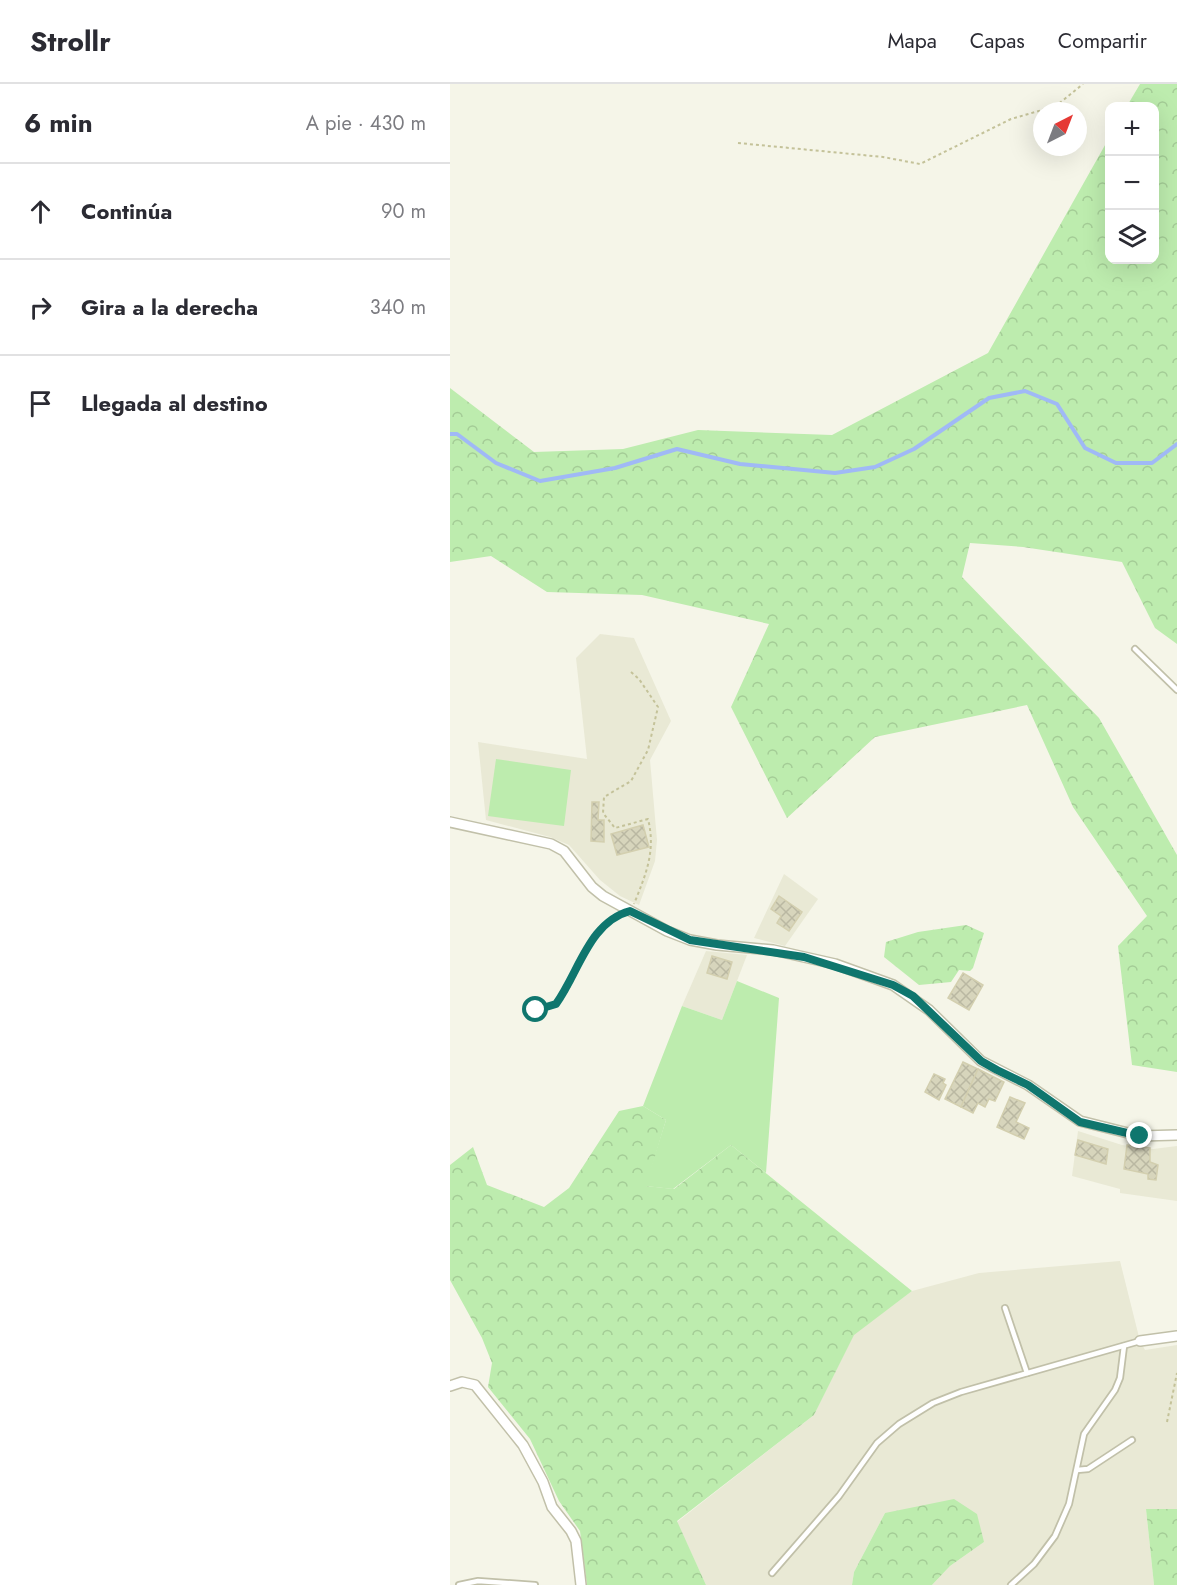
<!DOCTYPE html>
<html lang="es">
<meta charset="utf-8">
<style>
:root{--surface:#fff;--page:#f2f2f3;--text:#2b2b33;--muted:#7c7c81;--line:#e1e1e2}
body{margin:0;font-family:Jost,sans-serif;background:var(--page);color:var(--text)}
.controls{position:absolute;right:18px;top:18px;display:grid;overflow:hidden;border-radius:12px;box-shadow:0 6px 24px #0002}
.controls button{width:54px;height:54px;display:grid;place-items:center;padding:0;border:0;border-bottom:2px solid var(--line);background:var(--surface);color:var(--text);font:30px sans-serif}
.compass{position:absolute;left:583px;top:18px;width:54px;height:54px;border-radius:50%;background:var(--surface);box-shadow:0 6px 24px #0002;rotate:42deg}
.stop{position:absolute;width:18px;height:18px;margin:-14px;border:4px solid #0f766e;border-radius:50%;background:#fff}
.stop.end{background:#0f766e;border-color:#fff;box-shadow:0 2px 6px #0008}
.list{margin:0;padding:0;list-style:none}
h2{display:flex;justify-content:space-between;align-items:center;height:78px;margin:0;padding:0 24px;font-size:26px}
h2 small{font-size:20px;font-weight:400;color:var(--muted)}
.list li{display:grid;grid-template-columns:39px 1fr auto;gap:18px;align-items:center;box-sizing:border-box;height:96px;padding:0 24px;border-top:2px solid var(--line)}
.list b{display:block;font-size:22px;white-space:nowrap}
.list em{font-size:20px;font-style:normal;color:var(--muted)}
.icon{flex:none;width:33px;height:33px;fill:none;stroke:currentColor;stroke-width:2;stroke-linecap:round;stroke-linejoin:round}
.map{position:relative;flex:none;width:727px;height:1501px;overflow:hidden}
header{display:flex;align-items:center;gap:36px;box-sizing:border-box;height:84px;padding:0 30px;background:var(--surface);border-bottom:2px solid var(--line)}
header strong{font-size:28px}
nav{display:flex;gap:33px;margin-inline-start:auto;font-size:21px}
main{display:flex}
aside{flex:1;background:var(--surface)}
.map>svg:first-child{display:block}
.residential{fill:#e9e9d5}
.green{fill:#bdecae}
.forest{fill:url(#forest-crowns)}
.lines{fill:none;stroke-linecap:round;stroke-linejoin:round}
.stream{stroke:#a0b9f6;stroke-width:4}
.building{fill:url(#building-cross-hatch);stroke:#d3cfaf;stroke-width:1.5}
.lane-casing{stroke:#c1c0a9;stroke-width:8}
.street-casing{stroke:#c1c0a9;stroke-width:12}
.path{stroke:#c4c299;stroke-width:2;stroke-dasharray:3 3;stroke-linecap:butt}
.lane{stroke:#fff;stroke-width:4.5}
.street{stroke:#fff;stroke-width:9}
.route{stroke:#0f766e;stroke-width:8}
</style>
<header>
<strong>Strollr</strong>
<nav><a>Mapa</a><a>Capas</a><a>Compartir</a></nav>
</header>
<main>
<aside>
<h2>6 min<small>A pie · 430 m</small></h2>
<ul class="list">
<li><svg class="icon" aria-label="ahead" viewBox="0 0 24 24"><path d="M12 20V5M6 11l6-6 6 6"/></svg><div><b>Continúa</b></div><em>90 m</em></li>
<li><svg class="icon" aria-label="right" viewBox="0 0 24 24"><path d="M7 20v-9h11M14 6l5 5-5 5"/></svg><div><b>Gira a la derecha</b></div><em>340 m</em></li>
<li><svg class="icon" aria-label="arrive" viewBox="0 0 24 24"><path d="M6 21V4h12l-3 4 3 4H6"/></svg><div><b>Llegada al destino</b></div></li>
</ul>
</aside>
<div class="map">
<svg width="727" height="1501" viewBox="0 0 727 1501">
<defs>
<pattern id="forest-crowns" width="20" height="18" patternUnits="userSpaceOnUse" patternTransform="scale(1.5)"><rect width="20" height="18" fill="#bdecae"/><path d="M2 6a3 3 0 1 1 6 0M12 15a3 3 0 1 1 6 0" fill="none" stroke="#a4cc96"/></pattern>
<pattern id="building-cross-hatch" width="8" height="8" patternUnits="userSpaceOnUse" patternTransform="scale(1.5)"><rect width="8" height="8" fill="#d7d5bc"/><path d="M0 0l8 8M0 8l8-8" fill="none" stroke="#bab8a2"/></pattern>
</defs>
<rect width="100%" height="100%" fill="#f5f5e8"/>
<g class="residential">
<polygon points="150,550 184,554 221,637 200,676 207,756 205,777 189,821 170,812 150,796 119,761 100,753 36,736 28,658 137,675 126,574"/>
<polygon points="334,790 368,815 335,862 304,854"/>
<polygon points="256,867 297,871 272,936 232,922"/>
<polygon points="628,1047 672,1061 703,1065 727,1062 727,1117 670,1109 670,1105 622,1092"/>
<polygon points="670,1177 690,1257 695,1266 727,1261 727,1425 696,1425 704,1501 482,1501 500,1482 534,1458 435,1429 404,1488 402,1501 256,1501 227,1438 364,1331 404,1250 462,1207 529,1189"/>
</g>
<g class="green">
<polygon points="46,675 121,686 114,742 38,732"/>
<polygon points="287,897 329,914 316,1089 281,1061 223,1105 195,1102 216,1036 193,1022 232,922 272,936"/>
</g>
<g class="forest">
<polygon points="690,0 727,0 727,560 705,544 672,478 573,463 520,459 512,493 649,634 727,771 727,988 682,981 668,862 697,832 623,723 577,621 425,653 337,734 281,623 319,540 192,511 97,508 41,472 0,478 0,304 84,368 173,365 248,346 382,351 538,269 659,54 660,176 704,176 704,22 677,22"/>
<polygon points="516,841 534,849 523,884 520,887 509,886 501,898 469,901 434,873 436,858 468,848"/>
<polygon points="193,1022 216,1036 196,1102 224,1105 281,1061 462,1207 404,1251 364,1331 227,1437 256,1501 137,1501 130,1447 109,1417 80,1355 38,1303 42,1279 32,1254 0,1196 0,1081 23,1063 37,1101 94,1123 119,1104 169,1027"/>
<polygon points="504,1415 527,1430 534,1458 500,1482 482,1501 402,1501 404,1488 435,1429"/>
<polygon points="696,1425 727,1425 727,1501 704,1501"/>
</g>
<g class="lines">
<polyline class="stream" points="0,350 7,350 46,379 90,397 165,384 227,365 290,380 385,389 425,383 464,365 539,314 575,307 607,320 635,364 666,379 702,379 727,360"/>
</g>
<g class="building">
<polygon points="142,718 149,718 148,736 154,736 154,758 141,757"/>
<polygon points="193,741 199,763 167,771 161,750"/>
<polygon points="329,812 352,828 339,847 327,839 331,832 321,825"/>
<polygon points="262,872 282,878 277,895 257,889"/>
<polygon points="513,889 533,901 519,926 498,914"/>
<polygon points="513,978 528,985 511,1023 495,1015"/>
<polygon points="528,985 554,998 545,1017 539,1015 535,1023 528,1019 523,1029 511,1023"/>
<polygon points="484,990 495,995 493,999 496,1001 489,1016 475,1008"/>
<polygon points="560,1013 575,1019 566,1038 579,1044 574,1055 547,1043"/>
<polygon points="628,1056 658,1065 656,1080 625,1071"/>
<polygon points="677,1061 700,1064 700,1078 708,1081 706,1096 698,1095 698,1090 674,1085"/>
</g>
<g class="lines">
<g class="lane-casing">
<g id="lane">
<polyline points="685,565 727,606"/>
<polyline points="555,1224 577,1289"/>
<polyline points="627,1386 638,1385 682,1356"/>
<polyline points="322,1489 389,1412 427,1359 449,1340 483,1319 511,1308 690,1257"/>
<polyline points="9,1501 28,1497 85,1501"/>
<polyline points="561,1501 584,1480 605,1452 619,1420 634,1350 665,1306 670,1294 674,1262"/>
</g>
</g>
<g class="street-casing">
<g id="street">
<polyline points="0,738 101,760 114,767 142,803 153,812 217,847 240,856 267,861 323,866 385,880 443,901 479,926 531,977 578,1001 630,1037 690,1052 727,1051"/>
<polyline points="690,1257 727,1252"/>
<polyline points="0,1302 12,1298 25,1301 73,1361 93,1398 102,1423 121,1447 126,1457 131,1501"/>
</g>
</g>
<g class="path">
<polyline points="288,59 433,73 470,80 561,35 606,22 633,0"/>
<path d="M181,588L189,595L208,623L198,666L181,697L154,713L153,729L165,744L198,735C206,767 196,790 184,820"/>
<path d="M86,926C92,925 99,924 104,921C127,908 135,849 166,832"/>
<polyline points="717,1338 727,1289"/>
</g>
<use href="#lane" class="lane"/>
<use href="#street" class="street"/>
</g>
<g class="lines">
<path class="route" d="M86,926L106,920C129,888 139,838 180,827L240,856L354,873L443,901L463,912L531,977L547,986L578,1001L630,1038L690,1052"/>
</g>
</svg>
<div class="controls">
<button>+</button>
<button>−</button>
<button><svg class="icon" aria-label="layers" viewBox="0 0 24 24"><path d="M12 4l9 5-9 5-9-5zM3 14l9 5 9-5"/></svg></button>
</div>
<svg class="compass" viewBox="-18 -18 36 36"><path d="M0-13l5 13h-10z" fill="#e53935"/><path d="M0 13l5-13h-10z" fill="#7c7c81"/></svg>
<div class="stop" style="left:86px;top:926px"></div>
<div class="stop end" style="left:690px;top:1052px"></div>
</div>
</main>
